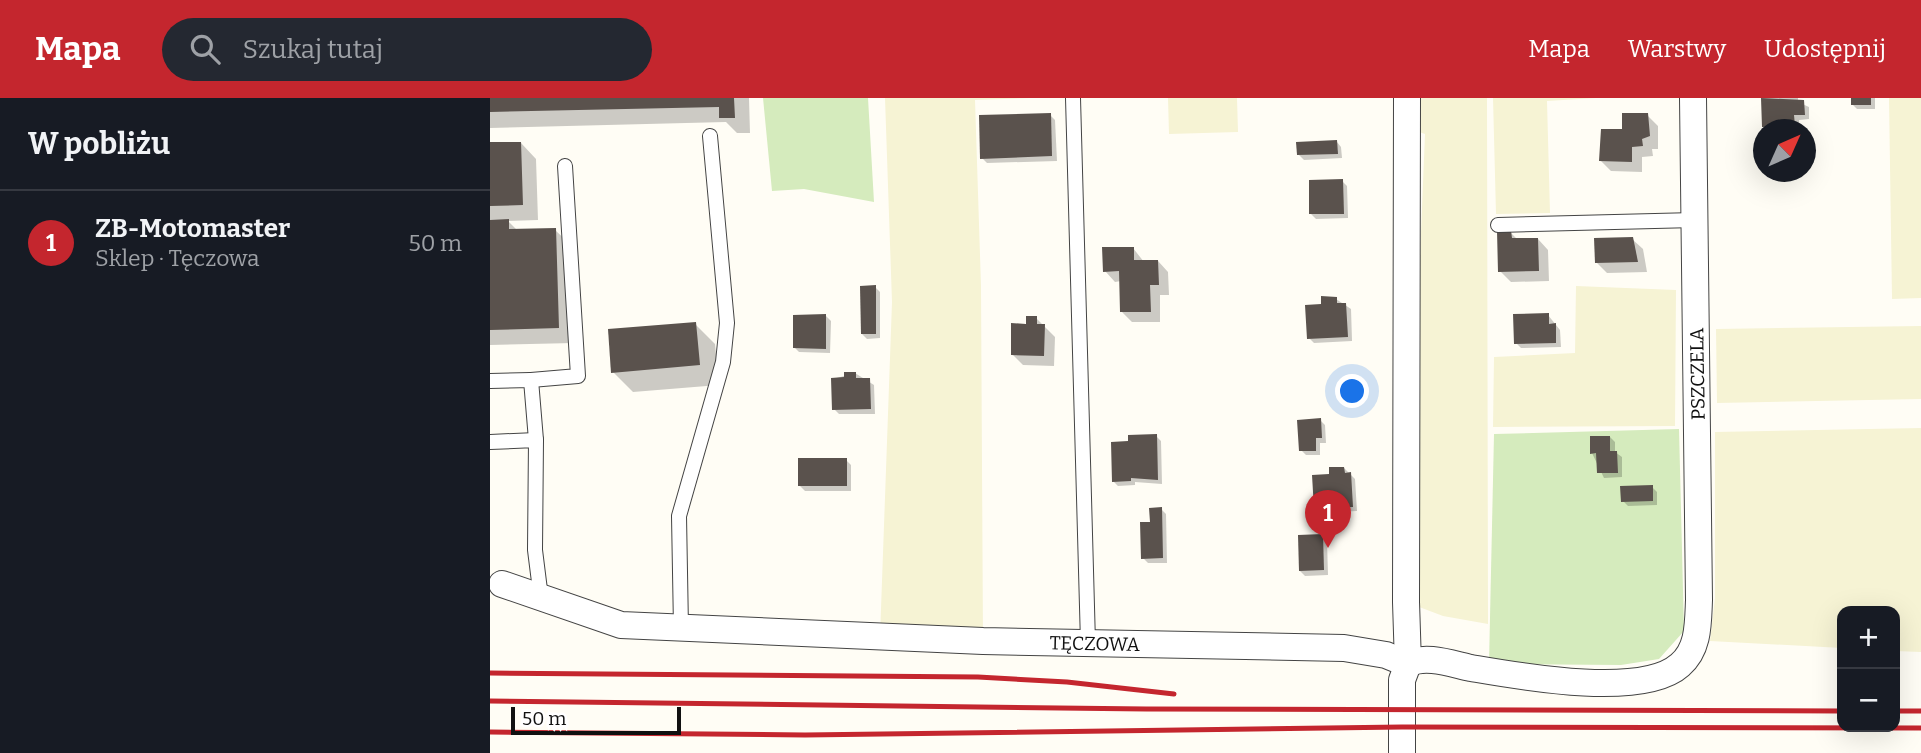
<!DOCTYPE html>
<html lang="pl">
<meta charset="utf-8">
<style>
:root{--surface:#171b24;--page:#242831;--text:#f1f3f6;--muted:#9ea1a6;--line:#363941;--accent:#c4262e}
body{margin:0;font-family:Bitter,serif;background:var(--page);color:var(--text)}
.controls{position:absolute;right:21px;bottom:21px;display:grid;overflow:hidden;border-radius:14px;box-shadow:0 7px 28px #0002}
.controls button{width:63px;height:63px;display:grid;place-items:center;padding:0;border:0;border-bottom:2px solid var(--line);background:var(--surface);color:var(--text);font:35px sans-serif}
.compass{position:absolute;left:1263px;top:21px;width:63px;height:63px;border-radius:50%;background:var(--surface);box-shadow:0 7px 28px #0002;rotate:45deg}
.scale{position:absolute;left:21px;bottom:18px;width:170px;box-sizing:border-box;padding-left:7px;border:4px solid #111;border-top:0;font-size:19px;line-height:24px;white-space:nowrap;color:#111;-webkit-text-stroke:5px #fff;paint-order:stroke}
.you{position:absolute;left:863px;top:294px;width:24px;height:24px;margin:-18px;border:5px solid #fff;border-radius:50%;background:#1a73e8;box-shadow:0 0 0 10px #1a73e833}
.badge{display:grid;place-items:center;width:46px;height:46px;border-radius:50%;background:var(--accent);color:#fff;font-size:23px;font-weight:700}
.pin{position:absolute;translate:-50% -58px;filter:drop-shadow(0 2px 4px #0008)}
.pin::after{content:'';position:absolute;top:37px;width:24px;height:21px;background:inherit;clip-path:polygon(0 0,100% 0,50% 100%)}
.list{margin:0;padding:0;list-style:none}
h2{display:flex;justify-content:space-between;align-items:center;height:91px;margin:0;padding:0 28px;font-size:30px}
h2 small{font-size:23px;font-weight:400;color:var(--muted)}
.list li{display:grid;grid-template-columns:46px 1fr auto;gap:21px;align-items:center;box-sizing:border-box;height:105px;padding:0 28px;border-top:2px solid var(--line)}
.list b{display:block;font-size:26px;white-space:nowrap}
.list p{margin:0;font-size:23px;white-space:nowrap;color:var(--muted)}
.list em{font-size:23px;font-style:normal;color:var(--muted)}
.icon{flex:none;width:38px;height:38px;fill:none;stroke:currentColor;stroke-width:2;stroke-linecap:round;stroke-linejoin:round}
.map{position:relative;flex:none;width:1431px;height:655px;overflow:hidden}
header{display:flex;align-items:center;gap:42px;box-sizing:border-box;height:98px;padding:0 35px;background:var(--accent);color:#fff}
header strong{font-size:33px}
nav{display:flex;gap:38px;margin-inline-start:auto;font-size:24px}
.search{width:490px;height:63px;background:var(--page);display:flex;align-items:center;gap:18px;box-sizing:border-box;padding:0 24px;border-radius:38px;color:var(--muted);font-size:26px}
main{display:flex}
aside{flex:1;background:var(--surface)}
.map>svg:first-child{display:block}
.farmland{fill:#f6f3d4}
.green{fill:#d5ebbd}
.shadow{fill:#0003}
.building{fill:#5a524d}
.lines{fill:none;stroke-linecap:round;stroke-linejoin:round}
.lane-casing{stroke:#444;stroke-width:16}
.street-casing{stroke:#444;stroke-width:28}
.lane{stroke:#fff;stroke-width:14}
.street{stroke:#fff;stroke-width:26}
.rail{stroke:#c4262e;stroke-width:5}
.labels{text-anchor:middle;stroke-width:7;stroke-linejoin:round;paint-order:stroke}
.street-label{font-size:19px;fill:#111;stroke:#fff}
</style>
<header>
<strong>Mapa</strong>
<div class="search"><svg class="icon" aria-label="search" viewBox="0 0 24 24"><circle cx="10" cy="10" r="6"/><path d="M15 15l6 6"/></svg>Szukaj tutaj</div>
<nav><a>Mapa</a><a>Warstwy</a><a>Udostępnij</a></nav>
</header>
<main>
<aside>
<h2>W pobliżu<small></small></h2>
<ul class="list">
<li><span class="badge">1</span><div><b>ZB-Motomaster</b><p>Sklep · Tęczowa</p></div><em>50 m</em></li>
</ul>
</aside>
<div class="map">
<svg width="1431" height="655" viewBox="0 0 1431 655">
<rect width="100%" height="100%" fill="#fffdf5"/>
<g class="farmland">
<polygon points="395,0 540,0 485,2 491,188 493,543 390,539 402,204"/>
<polygon points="678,0 747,0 748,34 679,36"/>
<polygon points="917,0 997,0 998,526 953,518 916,504 935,36 917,30"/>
<polygon points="1003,0 1106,0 1057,3 1060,115 1006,116"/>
<polygon points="1399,0 1431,0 1431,200 1402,201"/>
<polygon points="1086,188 1186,192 1185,328 1003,329 1004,259 1085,255"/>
<polygon points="1431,228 1431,301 1227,305 1226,231"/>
<polygon points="1431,330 1431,554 1405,553 1405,513 1352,513 1352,550 1220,543 1225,500 1225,334"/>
</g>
<g class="green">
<polygon points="273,0 378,0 384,104 314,91 282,93"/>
<polygon points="1189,331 1194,533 1169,561 1131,567 999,566 1004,336"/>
</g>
<g class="shadow">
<polygon points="0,0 259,0 260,35 247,35 236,24 0,30"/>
<polygon points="1273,0 1308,0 1308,4 1319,9 1319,21 1309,22 1309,32 1277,32 1273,28"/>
<polygon points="1363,0 1385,0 1385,11 1367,11 1362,6"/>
<polygon points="560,17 565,22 567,63 497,65 492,60"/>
<polygon points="1157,17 1168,28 1168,51 1162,51 1163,58 1152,59 1152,74 1121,73 1110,62"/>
<polygon points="847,44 851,49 852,60 814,62 809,57"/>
<polygon points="31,45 46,61 48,122 18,123 28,133 65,132 81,147 84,245 0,247 0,46"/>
<polygon points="852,83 857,88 858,120 826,121 821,116"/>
<polygon points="1021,135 1028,142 1048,141 1058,152 1059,183 1021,184 1010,173"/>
<polygon points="1142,141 1153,151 1157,174 1117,175 1106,164"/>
<polygon points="643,150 654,164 668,163 678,174 679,197 670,197 670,224 642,224 632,214 631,183 625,184 615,173"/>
<polygon points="385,189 390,194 390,240 377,241 372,236"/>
<polygon points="846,201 861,211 862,243 824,245 819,240 833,207"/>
<polygon points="1058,217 1070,232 1071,249 1031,250 1026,245"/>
<polygon points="336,218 341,223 340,255 309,254 304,249"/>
<polygon points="546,220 565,239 564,268 533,267 522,256 537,228"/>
<polygon points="205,226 225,246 229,287 143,294 123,274"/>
<polygon points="365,275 384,287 385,316 349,316 344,311 343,281"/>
<polygon points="830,322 835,327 836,345 830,345 830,357 816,357 811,352"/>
<polygon points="666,338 671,343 672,386 645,384 645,387 628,388 623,383 640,345"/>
<polygon points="1120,339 1125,344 1125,354 1132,359 1132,379 1114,380 1102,355"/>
<polygon points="356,362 361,367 361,393 315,393 310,388"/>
<polygon points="854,370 865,381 867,413 830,415 825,410 841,377"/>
<polygon points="1162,389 1167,394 1167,407 1138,408 1133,403"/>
<polygon points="671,411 676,416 677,465 658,465 653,460 661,425"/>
<polygon points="832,438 837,443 838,477 815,478 810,473"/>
</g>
<g class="building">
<polygon points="0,0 244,0 245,20 229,20 229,9 0,14"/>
<polygon points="1271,0 1314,2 1315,17 1304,17 1305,28 1272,29"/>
<rect x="1361" y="0" width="20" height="7"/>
<polygon points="561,15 562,58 490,61 489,17"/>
<polygon points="1132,15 1158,15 1160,38 1152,41 1153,48 1142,49 1142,64 1109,63 1111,31 1132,31"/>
<polygon points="847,42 848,56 807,57 806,44"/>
<polygon points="0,44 31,44 33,107 0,108"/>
<polygon points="853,81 854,116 819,116 819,82"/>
<polygon points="19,121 19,131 66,130 69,230 0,232 0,122"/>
<polygon points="1007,133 1021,133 1022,140 1048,140 1049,173 1008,174"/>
<polygon points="1143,139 1148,164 1105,165 1104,140"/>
<polygon points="612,149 644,149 644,162 668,162 669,187 660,187 661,214 630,214 629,173 613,174"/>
<polygon points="386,187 386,236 371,236 370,188"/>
<polygon points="831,198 847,199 847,205 856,205 858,239 817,241 815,207 831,206"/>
<polygon points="1059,215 1059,226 1066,225 1066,245 1024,246 1023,216"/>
<polygon points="336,216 336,251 303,250 303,217"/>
<polygon points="536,218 547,218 547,226 555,226 554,258 521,257 521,225 536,226"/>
<polygon points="206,224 210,267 121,275 118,231"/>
<polygon points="354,274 366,274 366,280 380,280 381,311 342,312 341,280 354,279"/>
<polygon points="831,320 832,340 826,340 826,353 809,353 807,322"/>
<polygon points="667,336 668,382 641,380 641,383 622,384 621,344 638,343 638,337"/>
<polygon points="1100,338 1120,338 1120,353 1127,353 1128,375 1107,375 1106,355 1100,356"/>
<rect x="308" y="360" width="49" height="28"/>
<polygon points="839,369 854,369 855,375 861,374 863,409 824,411 822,377 839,376"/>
<polygon points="1163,387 1163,403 1131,404 1130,388"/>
<polygon points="672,409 673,460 651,461 650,424 660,424 659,410"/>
<polygon points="833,436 834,472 809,473 808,437"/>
</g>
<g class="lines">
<g class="lane-casing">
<g id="lane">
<polyline points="583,0 598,545"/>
<polyline points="1008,127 1205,122"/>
<polyline points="41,282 88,278 75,68"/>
<polyline points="0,283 41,282 46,342"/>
<polyline points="0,344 46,342 45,452 51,500"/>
<polyline points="191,530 189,418 233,264 237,225 220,38"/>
</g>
</g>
<g class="street-casing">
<g id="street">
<polyline points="917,0 916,504 918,566"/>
<path id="s1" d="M12,486L131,527L493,543L854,550L896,557L918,566"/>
<path d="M918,566C935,556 962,566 981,570C1028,578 1152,601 1190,567C1209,551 1208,525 1209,502L1203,0"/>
<polyline points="912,655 912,582 918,566"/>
</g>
</g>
<use href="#lane" class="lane"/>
<use href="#street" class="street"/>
<g class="rail">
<polyline points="0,575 488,579 577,584 684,596"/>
<polyline points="0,603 656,611 1352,613"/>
<polyline points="1405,613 1431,613"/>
<polyline points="0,634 315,637 912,629 1431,630"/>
</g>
</g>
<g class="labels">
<g class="street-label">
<text transform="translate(1207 276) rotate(-91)" y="7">PSZCZELA</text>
<text dy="7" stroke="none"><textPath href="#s1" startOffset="600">TĘCZOWA</textPath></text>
</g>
</g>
</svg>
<div class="controls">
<button>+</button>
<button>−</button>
</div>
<svg class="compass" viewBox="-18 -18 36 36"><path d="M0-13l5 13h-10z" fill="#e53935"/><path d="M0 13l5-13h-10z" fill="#9ea1a6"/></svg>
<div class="scale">50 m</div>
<div class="you"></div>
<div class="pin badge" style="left:838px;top:450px">1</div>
</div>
</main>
